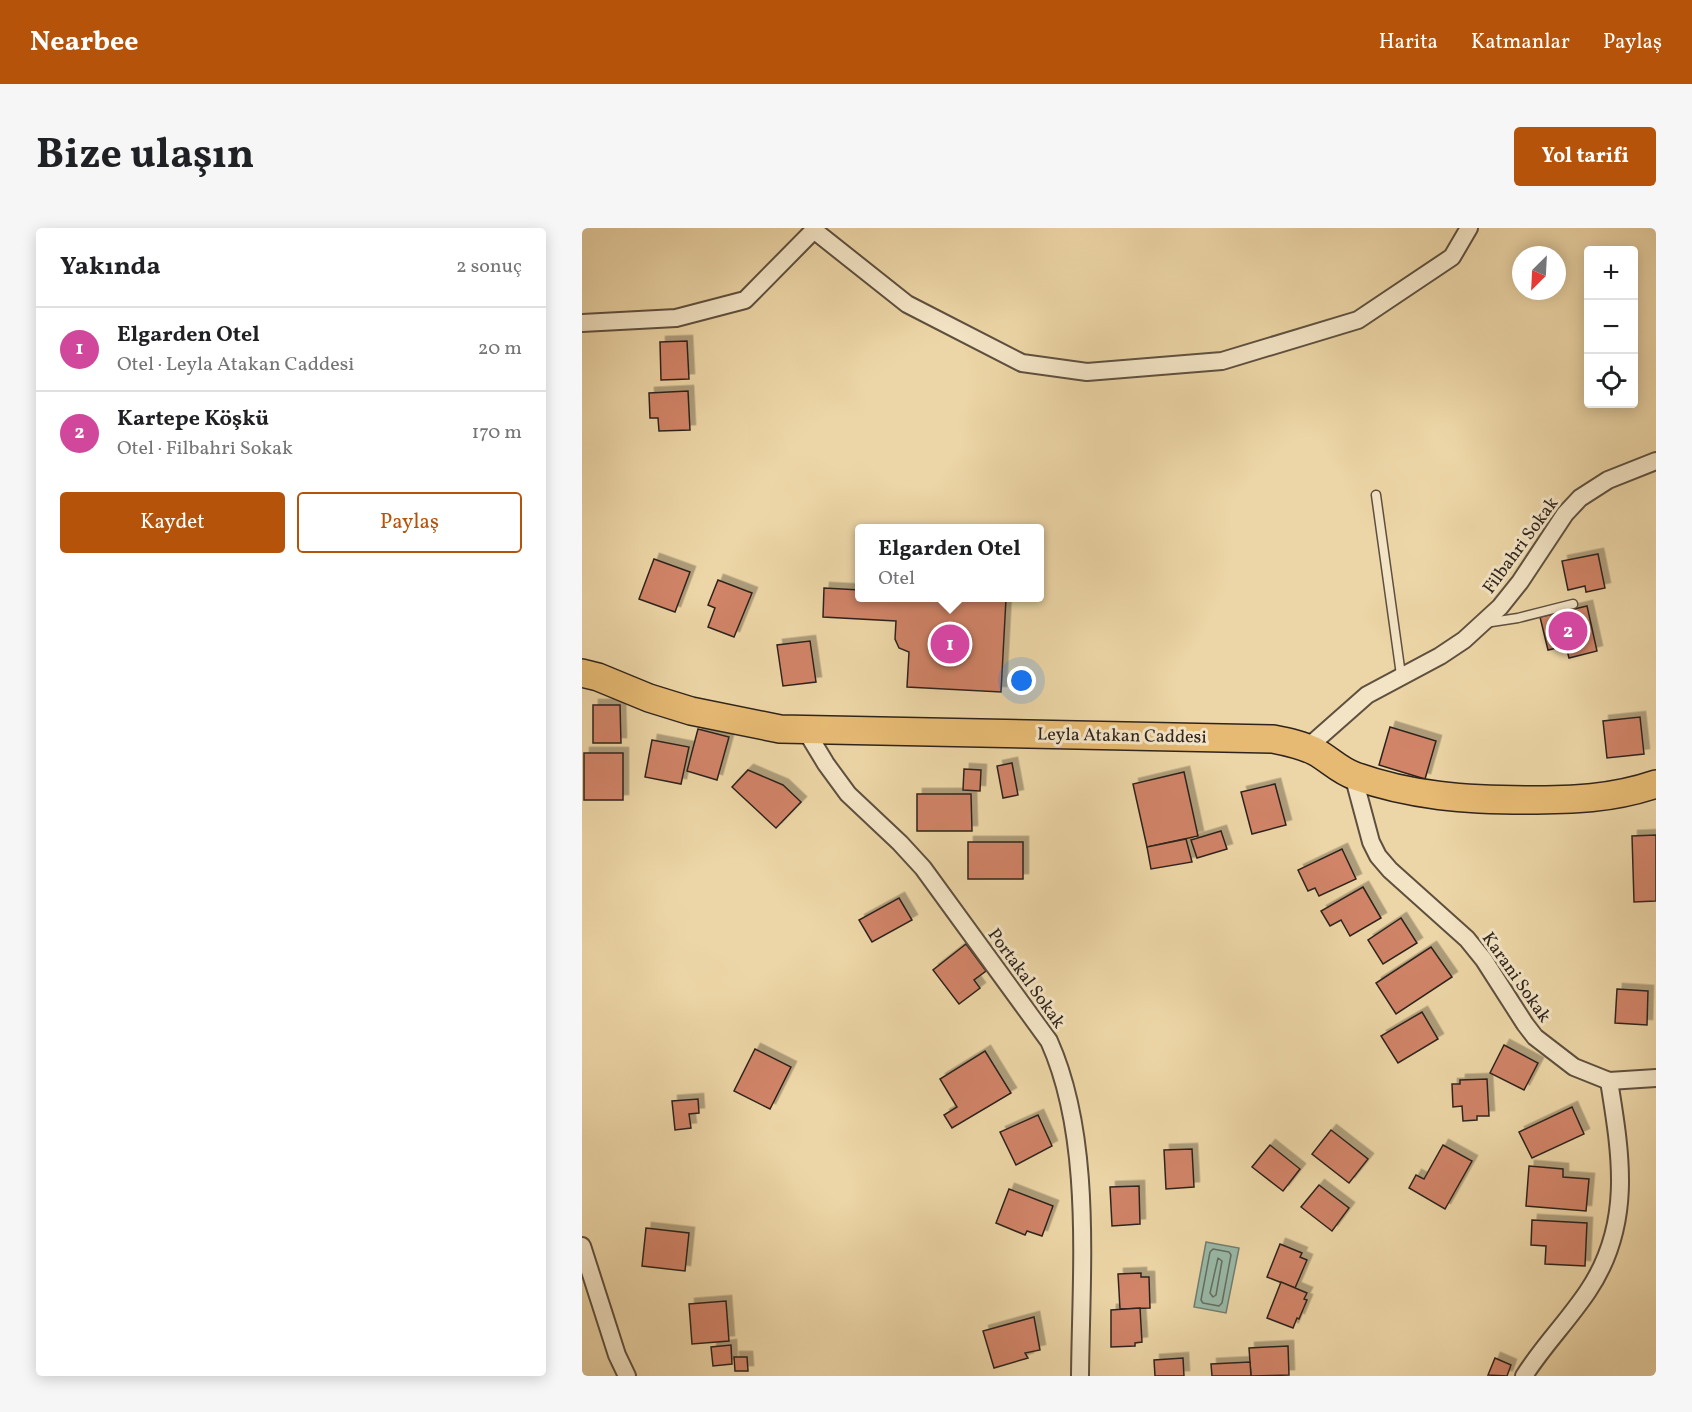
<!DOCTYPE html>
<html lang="tr">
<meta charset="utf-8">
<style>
:root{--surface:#fff;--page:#f6f6f6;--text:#202124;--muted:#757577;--line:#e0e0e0;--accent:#b45309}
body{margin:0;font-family:Vollkorn,serif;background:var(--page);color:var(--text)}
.controls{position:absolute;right:18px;top:18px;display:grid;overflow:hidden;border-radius:6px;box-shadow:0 3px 15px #0003}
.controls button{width:54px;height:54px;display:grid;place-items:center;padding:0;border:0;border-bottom:2px solid var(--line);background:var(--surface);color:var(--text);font:30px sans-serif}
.compass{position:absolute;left:930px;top:18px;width:54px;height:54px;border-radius:50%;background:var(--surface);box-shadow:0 3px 15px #0003;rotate:204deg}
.you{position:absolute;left:440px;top:453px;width:21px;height:21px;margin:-15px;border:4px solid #fff;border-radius:50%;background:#1a73e8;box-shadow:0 0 0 9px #1a73e833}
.badge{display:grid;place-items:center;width:39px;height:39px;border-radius:50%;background:var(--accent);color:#fff;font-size:20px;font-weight:700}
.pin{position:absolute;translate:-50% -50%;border:3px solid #fff;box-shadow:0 2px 6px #0006}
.popup{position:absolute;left:273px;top:296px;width:189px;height:78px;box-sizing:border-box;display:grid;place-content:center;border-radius:6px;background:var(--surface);filter:drop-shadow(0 2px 4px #0005);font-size:20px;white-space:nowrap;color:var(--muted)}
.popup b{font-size:22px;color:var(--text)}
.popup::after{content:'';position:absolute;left:50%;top:100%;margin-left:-12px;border:12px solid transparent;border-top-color:var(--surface)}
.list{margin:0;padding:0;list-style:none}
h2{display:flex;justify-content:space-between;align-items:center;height:78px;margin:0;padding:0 24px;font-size:26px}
h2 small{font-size:20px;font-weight:400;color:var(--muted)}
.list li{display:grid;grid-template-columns:39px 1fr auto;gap:18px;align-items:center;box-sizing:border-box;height:84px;padding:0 24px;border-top:2px solid var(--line)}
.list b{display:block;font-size:22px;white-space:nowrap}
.list p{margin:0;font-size:20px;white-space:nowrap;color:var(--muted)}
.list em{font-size:20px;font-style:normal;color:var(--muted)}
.actions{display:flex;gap:12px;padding:18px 24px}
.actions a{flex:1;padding:14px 0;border:2px solid var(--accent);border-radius:6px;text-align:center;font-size:21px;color:var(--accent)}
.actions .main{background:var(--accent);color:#fff}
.icon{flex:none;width:33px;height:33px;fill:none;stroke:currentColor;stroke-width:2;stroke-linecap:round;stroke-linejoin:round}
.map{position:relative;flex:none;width:1074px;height:1148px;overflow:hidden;border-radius:6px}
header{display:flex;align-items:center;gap:36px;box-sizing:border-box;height:84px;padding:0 30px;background:var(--accent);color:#fff}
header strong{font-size:28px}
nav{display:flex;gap:33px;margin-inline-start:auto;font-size:21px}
.intro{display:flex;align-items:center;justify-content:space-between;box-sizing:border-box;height:144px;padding:0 36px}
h1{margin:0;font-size:42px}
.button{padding:15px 27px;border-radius:6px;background:var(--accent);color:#fff;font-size:21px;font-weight:700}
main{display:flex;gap:36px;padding:0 36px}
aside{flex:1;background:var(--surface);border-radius:6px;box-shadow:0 3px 15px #0003}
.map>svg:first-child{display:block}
.water{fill:#99b9a7;stroke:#6f7d70;stroke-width:1.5}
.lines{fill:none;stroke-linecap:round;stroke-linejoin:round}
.shore{stroke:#646e62;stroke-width:1.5}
.building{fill:#d18468;stroke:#2f241d;stroke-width:1.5;filter:url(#shadow)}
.service-casing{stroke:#5e503f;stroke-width:11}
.minor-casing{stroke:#5e503f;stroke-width:20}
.primary-casing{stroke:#2f241d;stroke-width:30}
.service{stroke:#f3e4c5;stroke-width:8}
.minor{stroke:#f3e4c5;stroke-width:16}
.primary{stroke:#e6ba73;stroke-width:27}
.labels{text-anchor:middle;stroke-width:6;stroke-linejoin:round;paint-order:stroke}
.street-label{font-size:18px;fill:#2f241d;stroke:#f3e4c5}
</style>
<header>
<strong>Nearbee</strong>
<nav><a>Harita</a><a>Katmanlar</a><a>Paylaş</a></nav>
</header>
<div class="intro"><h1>Bize ulaşın</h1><a class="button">Yol tarifi</a></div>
<main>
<aside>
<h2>Yakında<small>2 sonuç</small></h2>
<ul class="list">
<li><span class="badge" style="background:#d1479c">1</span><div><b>Elgarden Otel</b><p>Otel · Leyla Atakan Caddesi</p></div><em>20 m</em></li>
<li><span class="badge" style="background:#d1479c">2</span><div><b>Kartepe Köşkü</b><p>Otel · Filbahri Sokak</p></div><em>170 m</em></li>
</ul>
<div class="actions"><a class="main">Kaydet</a><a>Paylaş</a></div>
</aside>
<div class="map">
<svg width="1074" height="1148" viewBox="0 0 1074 1148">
<defs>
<filter id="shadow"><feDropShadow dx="5.5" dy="-5.5" stdDeviation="0" flood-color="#0004"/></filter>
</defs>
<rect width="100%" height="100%" fill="#ecd5a6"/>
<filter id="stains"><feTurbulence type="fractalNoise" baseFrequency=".00333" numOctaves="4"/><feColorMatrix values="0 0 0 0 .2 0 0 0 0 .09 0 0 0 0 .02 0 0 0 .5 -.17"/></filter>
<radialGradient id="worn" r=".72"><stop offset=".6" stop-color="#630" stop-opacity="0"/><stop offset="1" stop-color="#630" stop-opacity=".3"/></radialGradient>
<polygon class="water" points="624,1014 657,1020 644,1085 612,1079"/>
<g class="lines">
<g class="shore">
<polygon points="631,1021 647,1024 649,1027 640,1075 637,1078 621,1075 619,1072 628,1024"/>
<polygon points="636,1030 640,1033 634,1067 631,1069 628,1065"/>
</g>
</g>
<g class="building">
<polygon points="105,113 107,151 79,152 78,114"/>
<polygon points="106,163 108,202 77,203 76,190 68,190 67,165"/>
<polygon points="1016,326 1023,360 1004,364 1003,358 986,362 980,333"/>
<polygon points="72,331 108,344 93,384 57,371"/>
<polygon points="136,352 170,365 152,409 126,399 133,380 126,377"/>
<polygon points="242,360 278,362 278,370 424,371 419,464 325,459 327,424 317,420 313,411 314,393 241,389"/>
<polygon points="1005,378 1015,423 987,430 984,418 966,422 958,389"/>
<polygon points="228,413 234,454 201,458 195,417"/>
<polygon points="11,477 38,477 39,515 11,515"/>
<polygon points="1058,489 1062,526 1025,530 1021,493"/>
<polygon points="808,499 854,513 843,551 797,537"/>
<polygon points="116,501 147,509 135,552 105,543"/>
<polygon points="70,512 107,519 99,556 63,549"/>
<rect x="2" y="525" width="39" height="47"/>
<polygon points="430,535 436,567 421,570 415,538"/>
<polygon points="382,541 399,542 398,563 381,562"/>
<polygon points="166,542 201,557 219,574 194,600 150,559"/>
<polygon points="602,544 616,608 565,619 551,556"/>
<polygon points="693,556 704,597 670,606 659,564"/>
<polygon points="335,566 389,566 390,603 335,603"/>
<polygon points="639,603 645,621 615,630 609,612"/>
<polygon points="1074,607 1074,673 1052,674 1050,608"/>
<polygon points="604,611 610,634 569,641 565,619"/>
<rect x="386" y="614" width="55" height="37"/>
<polygon points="760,621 774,651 737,668 733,660 726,663 716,642"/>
<polygon points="781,659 799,690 768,708 759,692 748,698 739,683"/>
<polygon points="317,670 330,692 290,714 277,692"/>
<polygon points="819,690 835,715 801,736 786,712"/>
<polygon points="384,716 404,743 392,752 398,760 377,776 351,742"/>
<polygon points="849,719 870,749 814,786 794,755"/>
<polygon points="1035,761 1066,763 1065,797 1033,795"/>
<polygon points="840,784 856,811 816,835 799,808"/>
<polygon points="922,817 956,835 942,862 908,845"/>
<polygon points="173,821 209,839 188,881 152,863"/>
<polygon points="403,823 429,865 370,900 362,887 375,879 358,851"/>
<polygon points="905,851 907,888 895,888 895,892 881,893 880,878 871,879 870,856 878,856 878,852"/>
<polygon points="116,871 117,885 107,886 109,900 93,902 90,873"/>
<polygon points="990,879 1002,906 950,930 937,904"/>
<polygon points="456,887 470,918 434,937 418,904"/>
<polygon points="749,902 786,931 767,955 730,926"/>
<polygon points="688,917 718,941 701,963 670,939"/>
<polygon points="861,917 890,933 863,981 827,960 834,947 842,951"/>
<polygon points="610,921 612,959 584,961 582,922"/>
<polygon points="947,938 981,941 981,949 1007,951 1004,983 944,978"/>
<polygon points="737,957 767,980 750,1003 719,979"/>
<polygon points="557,958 558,996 530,998 528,959"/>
<polygon points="427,961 471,978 460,1008 445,1003 443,1007 414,995"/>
<polygon points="950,992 1005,995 1003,1038 963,1036 964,1018 949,1017"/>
<polygon points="64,1000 107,1005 103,1043 60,1038"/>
<polygon points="698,1016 720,1025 718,1029 725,1032 713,1060 685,1049"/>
<polygon points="559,1045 559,1049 567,1049 568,1080 538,1081 536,1046"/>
<polygon points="699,1054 725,1065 722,1071 725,1072 717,1091 715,1090 711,1100 685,1090"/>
<polygon points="144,1073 147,1113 110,1116 107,1076"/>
<polygon points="558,1080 560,1114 553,1115 553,1118 529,1119 529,1082"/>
<polygon points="452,1089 458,1122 443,1125 446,1130 412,1140 401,1103"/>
<polygon points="149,1117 150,1136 131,1138 129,1119"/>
<polygon points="706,1118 707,1147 669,1148 667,1120"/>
<polygon points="152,1129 165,1129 166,1143 153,1143"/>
<polygon points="601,1130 602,1148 573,1148 572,1132"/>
<polygon points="913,1130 929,1137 925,1148 906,1147"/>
<polygon points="668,1134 669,1148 630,1148 629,1136"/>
</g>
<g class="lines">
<g class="service-casing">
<g id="service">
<polyline points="794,267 819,447"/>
<polyline points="903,395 936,390 991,376"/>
</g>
</g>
<g class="minor-casing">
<g id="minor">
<polyline points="233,3 325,76 440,135 505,144 640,133 776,92 870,29 887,0"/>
<polyline points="0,95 94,90 163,72 234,0"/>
<path d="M224,503L244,536L266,566L318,615L341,640L467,813C511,911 499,1042 498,1148"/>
<polyline points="725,520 785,467 858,428 882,412 918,379 938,354 983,286 998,270 1026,252 1074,233"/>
<polyline points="771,547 789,614 796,628 808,642 885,711 902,732 943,796 953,809 992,839 1027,853 1074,850"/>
<polyline points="0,1018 35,1127 45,1148"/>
<path d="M942,1148C961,1118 986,1093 1006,1063C1051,996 1039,927 1027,853"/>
</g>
</g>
<g class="primary-casing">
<path id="primary" d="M0,445L16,449L67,470L109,483L198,501L691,511C706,514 721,517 734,524C748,532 758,543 773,548C829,568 885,572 944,572C990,572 1030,571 1074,556"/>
</g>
<use href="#service" class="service"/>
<use href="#minor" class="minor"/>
<use href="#primary" class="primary"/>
</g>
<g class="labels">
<g class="street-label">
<text transform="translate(938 317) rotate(-54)" y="6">Filbahri Sokak</text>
<text transform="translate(540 507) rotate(1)" y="6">Leyla Atakan Caddesi</text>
<text transform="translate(935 749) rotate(55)" y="6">Karani Sokak</text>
<text transform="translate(445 750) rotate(54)" y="6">Portakal Sokak</text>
</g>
</g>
<rect width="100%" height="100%" filter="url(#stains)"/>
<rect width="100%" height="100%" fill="url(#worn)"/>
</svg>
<div class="controls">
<button>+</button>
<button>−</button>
<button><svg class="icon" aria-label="locate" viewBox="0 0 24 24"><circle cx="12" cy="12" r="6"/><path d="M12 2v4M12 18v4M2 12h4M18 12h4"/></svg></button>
</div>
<svg class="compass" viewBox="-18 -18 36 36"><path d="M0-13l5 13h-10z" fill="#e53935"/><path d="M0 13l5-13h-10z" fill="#757577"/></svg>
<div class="you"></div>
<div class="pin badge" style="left:368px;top:416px;background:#d1479c">1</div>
<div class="popup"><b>Elgarden Otel</b>Otel</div>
<div class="pin badge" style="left:986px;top:403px;background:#d1479c">2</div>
</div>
</main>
